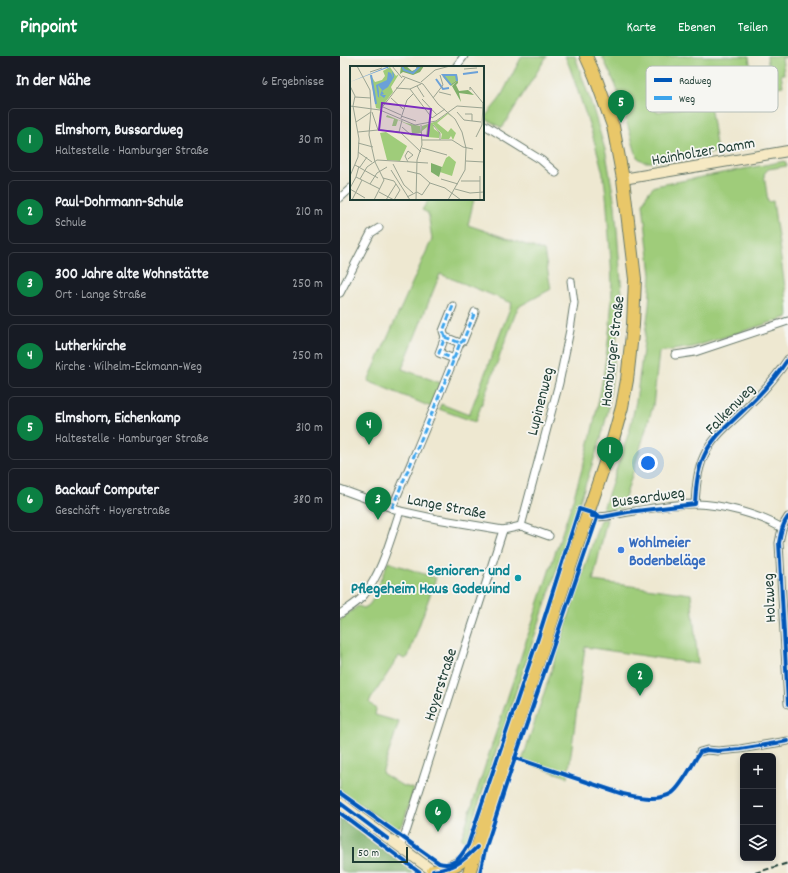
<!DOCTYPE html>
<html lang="de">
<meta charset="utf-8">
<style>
:root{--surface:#171b24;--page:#242831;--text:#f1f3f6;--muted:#9ea1a6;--line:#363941;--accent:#0b8043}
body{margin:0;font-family:Dekko,sans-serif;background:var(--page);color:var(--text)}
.controls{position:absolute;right:12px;bottom:12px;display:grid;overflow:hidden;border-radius:6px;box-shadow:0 2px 6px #0003}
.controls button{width:36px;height:36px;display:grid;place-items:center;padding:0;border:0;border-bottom:1px solid var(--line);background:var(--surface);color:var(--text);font:20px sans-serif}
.scale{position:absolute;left:12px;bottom:10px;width:56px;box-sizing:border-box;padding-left:4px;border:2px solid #1f3d34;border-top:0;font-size:11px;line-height:14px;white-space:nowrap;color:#1f3d34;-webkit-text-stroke:3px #f6f6f2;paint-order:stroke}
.you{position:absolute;left:308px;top:407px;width:14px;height:14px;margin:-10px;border:3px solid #fff;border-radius:50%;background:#1a73e8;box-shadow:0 0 0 6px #1a73e833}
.badge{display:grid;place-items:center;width:26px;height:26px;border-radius:50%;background:var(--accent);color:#fff;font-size:13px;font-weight:700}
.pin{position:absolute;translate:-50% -33px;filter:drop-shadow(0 1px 2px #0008)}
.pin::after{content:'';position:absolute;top:21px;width:14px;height:12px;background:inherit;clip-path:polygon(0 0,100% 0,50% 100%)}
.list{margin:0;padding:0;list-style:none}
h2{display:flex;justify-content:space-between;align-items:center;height:52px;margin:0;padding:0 16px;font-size:17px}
h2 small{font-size:13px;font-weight:400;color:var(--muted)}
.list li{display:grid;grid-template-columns:26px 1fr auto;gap:12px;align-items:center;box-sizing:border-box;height:64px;margin:0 8px 8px;padding:0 8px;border:1px solid var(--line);border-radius:6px}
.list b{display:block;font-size:15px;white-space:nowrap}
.list p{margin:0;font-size:13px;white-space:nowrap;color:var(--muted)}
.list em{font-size:13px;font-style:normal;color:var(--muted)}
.icon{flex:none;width:22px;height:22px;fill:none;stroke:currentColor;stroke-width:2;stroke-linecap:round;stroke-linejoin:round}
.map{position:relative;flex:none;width:448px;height:817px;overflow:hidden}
header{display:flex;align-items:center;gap:24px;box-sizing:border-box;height:56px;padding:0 20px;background:var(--accent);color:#fff}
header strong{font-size:19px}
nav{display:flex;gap:22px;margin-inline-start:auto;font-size:14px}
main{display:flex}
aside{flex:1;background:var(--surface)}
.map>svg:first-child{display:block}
.green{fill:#9fcc7a;stroke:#5f8457}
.forest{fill:#7fb06a;stroke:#4f764f}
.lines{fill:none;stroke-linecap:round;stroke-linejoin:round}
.street-casing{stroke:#67796b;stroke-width:9}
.secondary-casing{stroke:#67796b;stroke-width:12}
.primary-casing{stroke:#67796b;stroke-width:14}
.street{stroke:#fff;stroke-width:7}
.secondary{stroke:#f6e9c3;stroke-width:10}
.primary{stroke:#e9c769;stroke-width:12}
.rail{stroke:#1f3d34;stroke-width:2;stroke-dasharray:6 3;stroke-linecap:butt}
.quiet{stroke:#3da4eb;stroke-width:3;stroke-dasharray:6 3;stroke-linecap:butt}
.cycleway-casing{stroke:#f6f6f2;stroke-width:6}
.cycleway{stroke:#0057b8;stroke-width:4}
.shop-dot{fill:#3f7fe0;stroke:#f6f6f2;stroke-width:1.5}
.culture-dot{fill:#0f9aa8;stroke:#f6f6f2;stroke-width:1.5}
.labels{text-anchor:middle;stroke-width:3.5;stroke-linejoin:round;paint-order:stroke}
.street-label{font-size:16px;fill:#1f3d34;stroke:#f6f6f2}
.shop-label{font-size:16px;font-weight:bold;fill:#366cbe;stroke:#f6f6f2;text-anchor:start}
.culture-label{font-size:16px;font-weight:bold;fill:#0d838f;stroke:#f6f6f2;text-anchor:end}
.inset-river{fill:none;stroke:#6ba1d8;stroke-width:2}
.inset-road{fill:none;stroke:#9ba492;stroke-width:1}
.view{fill:#7b2cbf;fill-opacity:0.15;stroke:#7b2cbf;stroke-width:2}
.inset-edge{fill:none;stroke:#1f3d34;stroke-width:2}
.key{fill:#f6f6f2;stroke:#b6beb9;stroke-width:1}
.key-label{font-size:11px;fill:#1f3d34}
</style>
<header>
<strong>Pinpoint</strong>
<nav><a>Karte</a><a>Ebenen</a><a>Teilen</a></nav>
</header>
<main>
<aside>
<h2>In der Nähe<small>6 Ergebnisse</small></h2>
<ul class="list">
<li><span class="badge">1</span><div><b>Elmshorn, Bussardweg</b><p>Haltestelle · Hamburger Straße</p></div><em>30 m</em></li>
<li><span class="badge">2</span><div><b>Paul-Dohrmann-Schule</b><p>Schule</p></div><em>210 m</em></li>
<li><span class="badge">3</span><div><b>300 Jahre alte Wohnstätte</b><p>Ort · Lange Straße</p></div><em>250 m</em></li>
<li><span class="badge">4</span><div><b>Lutherkirche</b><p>Kirche · Wilhelm-Eckmann-Weg</p></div><em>250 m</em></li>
<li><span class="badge">5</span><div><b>Elmshorn, Eichenkamp</b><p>Haltestelle · Hamburger Straße</p></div><em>310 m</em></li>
<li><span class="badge">6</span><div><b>Backauf Computer</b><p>Geschäft · Hoyerstraße</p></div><em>380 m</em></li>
</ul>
</aside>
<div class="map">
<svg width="448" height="817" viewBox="0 0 448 817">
<rect width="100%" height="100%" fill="#f6f6f2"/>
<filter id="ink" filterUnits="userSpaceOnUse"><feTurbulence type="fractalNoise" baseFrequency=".025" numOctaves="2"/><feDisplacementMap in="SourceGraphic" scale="8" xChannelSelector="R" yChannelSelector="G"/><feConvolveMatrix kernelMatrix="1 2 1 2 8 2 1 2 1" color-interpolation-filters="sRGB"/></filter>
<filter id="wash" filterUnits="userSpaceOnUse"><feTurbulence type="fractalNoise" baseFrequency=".012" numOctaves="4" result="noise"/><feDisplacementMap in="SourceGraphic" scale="16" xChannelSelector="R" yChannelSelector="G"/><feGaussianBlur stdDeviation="0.9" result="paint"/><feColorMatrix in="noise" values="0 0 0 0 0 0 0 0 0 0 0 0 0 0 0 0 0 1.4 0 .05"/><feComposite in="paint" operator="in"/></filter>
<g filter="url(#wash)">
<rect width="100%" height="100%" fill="#eee8d1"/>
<g class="green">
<polygon points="182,0 207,0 162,72 144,62 159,44"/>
<path d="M225,0H235L254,56L266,97L275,149L282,238L268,355L261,382L126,785L121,783L215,497C243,419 265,338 271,255C273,230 271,205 269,180C267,157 267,132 261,110C253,77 241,45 230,12Z"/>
<polygon points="262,0 409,0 413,29 388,32 388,29 359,33 357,19 312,26 316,56 370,48 377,96 312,106 304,106 297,101 276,30"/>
<polygon points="427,0 448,0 448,1 442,2 444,18 441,18 443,30 432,32"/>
<path d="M445,105L447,110L428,113L424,118L428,146L433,145L447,246L448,261L353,291L319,296L313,350L282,452L262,456L290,373L296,345L309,250L311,219L303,148C306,140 308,135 315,130Z"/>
<polygon points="89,143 134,143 128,169 204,195 211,233 178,251 135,366 99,353 101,348 129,359 172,247 100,218 62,313 101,327 91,351 28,325 92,183 88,157 82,154"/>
<polygon points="267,463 253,525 351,538 358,608 245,591 228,721 182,705 260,464"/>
<polygon points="48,506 96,522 68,601 64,603 59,600 29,646 36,653 35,659 59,666 42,717 61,729 74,733 63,768 57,772 49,769 0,734 0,564 18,550 24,552 29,549 38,536 38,530"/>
</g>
<polygon class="forest" points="0,762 72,815 72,817 5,817 0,813"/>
</g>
<g filter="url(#ink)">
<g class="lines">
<g class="street-casing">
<g id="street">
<polyline points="116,11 124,0"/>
<polyline points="143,68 201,104 216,117"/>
<polyline points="0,142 11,132"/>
<polyline points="0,237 31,177 39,172"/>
<polyline points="105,281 103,275 113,250"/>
<polyline points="120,287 123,285 135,256"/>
<polyline points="335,299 355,296 448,265"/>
<polyline points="0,433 60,455 97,463 163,474 181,470 209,480"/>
<path d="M355,448C356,432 357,415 364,400C373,380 391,367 406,352C422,337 436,321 448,303"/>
<path d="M52,452C75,397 99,342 120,287L105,281L99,297L114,303"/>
<path d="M247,459C265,464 277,457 295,455C314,452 334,448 353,448C379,447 420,459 442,472"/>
<path d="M448,461C442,469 441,477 439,487L448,648"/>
<polyline points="181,470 219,327 230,274 234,247 231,225"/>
<path d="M0,558C8,552 18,547 24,539C42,517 51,481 60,455"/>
<polyline points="360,696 367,694 378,695 400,693 448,685"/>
<polyline points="60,791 67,773 163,474"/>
</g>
</g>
<g class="secondary-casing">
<g id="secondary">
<polyline points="283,123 448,95"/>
<polyline points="0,747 93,815 98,817"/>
</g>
</g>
<g class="primary-casing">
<g id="primary">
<path d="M94,817L93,815C115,812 120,808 136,792"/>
<polyline points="129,817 168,695 273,383 282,351 287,324 293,269 295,223 283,123 273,70 255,20 246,0"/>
</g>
</g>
<use href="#street" class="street"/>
<use href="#secondary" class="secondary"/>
<use href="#primary" class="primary"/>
<polyline class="rail" points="415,817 448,807"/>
<g class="quiet">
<polyline points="105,281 103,275 113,250"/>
<polyline points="120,287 123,285 135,256"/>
<path d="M52,452C75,397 99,342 120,287L105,281L99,297L114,303"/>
</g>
<g class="cycleway-casing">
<g id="cycleway">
<path d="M252,460L263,461L288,456L355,448C356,432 357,415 364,400C373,380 391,367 406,352C422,337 436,321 448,303"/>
<path d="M448,461C442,469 441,477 439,487L448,648"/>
<path d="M175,702L283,738C298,741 318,746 332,737C342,730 353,707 360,696L367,694L378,695L400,693L448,685"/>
<path d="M0,737L99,807C115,811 120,802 128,789L198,582L239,453L258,459"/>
<polyline points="0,747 48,783"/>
<polyline points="0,757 80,817"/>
<path d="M93,815C116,811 120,808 137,791"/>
<polyline points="140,817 145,794 171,714 257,462"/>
</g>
</g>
<use href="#cycleway" class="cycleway"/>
</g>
</g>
<circle class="shop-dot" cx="281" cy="494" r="4"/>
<circle class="culture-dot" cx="178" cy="522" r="4"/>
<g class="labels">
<g class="street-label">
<text transform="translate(363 94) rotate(-10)" y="6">Hainholzer Damm</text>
<text transform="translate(271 295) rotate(-83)" y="6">Hamburger Straße</text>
<text transform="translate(199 345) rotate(-76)" y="6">Lupinenweg</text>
<text transform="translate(389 352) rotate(-46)" y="6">Falkenweg</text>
<text transform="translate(308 440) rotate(-8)" y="6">Bussardweg</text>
<text transform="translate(107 449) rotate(11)" y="6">Lange Straße</text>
<text transform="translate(428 542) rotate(-93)" y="6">Holzweg</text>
<text transform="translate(99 628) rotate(-72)" y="6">Hoyerstraße</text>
</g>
<g class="shop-label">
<text x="289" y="491">Wohlmeier<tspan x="289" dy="18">Bodenbeläge</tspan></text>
</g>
<g class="culture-label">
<text x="170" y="519">Senioren- und<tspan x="170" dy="18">Pflegeheim Haus Godewind</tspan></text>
</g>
</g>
<g transform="translate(10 10)">
<rect width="134" height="134" fill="#eee8d1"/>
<path d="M40,1L46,10L49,8L41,21L43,26L30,43L26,42L20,8L25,16L32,14L35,10L33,5ZM107,9V14L101,18L93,10ZM98,47L102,51L98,48L87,57L98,66L101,62L106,67L103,74L101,70L99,73H91L92,68L83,58L84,63L90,67L89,72L76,71L77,61L72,65V60L87,55ZM37,49L56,57L70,60L71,67L62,68L61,60L48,54L46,60H42L44,53L36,51ZM36,66L57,80L50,95L37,94L30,67ZM99,90L106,96L102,110L90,106L96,92Z" fill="#9fcc7a"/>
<path d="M51,0H56L62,5L67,3L66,1L74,0L70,6L63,9L53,6L50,8ZM107,8L108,17L106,19L109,25L118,24L124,29L109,27L111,36L102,20L107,15L101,20L92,10L101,18L107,14ZM81,97L92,101L89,111L81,106Z" fill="#7fb06a"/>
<path d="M39,0L38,2L42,5L44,8V11L38,21L32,25L34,28L31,29H36L34,32L30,29L32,24L28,19L29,26V31L32,32L28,31L26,19L37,14L38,6L41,7L43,12L42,5L37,2L0,16Z" fill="#6ba1d8"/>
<path class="inset-river" d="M52,0L54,4L63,7L70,0M113,8L128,6M21,9L26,38M86,13L93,23L99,22M101,19L93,9H106L107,15"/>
<path class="inset-road" d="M7,0L20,24L21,43M42,0L52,12M114,3L127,2M20,6L32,2M52,10L73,18L88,38L105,53L112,66L116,82L115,104L98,134M71,16L85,4L100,0M0,20L5,30L3,40M67,20L74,31M46,22L60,23L71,18M60,23L82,52L95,43M120,24V21L133,37L132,59L126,71M89,26L101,29M5,31L21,32M41,32L53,43M83,32L93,19L90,9M72,33L87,49M0,40L30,44L65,59L86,55L107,40L134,42M33,41L51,49M21,43L19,69L25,96L34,114L24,134M30,44L55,12M107,46L114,54L131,56M115,48H122V55M51,50L66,55M51,52L57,34L63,28M6,56L21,46M83,59L90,67V74M52,61L61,69H72M30,64L50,66L71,86M8,66L28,64L22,46M49,66L52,54M72,74H102L113,81L123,83M8,77L23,81M72,82L97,89M8,86L22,96M116,95L134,96M58,96L55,90L58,85L63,89L58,93M43,98L54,119L63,127M5,99L28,112M10,101L17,91M41,104L60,134M57,105L70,108L80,117L95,122L111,134M0,110L8,91L9,73L3,40M6,111L30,123M33,112L44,115L50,124L44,134M10,113L17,101L27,94L78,97M91,113L108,118M111,115H130M20,118L27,107L37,101M0,122L6,111L9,100M0,123L15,132M105,123L120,127L134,126M29,126L44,134M57,131L67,126L72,129L80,117M2,134L12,114M36,134L46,118M66,134L67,94L72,79L71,59M130,134V110"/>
<path class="view" d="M32,37L81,43L78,70L29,64Z"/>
<rect width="134" height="134" class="inset-edge"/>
</g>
<rect x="306" y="10" width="132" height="46" rx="6" class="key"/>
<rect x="314" y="22" width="18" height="4" fill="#0057b8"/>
<rect x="314" y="40" width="18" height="4" fill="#3da4eb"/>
<g class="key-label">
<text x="339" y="28">Radweg</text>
<text x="339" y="46">Weg</text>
</g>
</svg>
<div class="controls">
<button>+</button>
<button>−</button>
<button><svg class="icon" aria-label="layers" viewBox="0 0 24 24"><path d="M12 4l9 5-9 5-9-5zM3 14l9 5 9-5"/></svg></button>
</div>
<div class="scale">50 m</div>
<div class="you"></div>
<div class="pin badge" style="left:270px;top:414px">1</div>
<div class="pin badge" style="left:300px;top:640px">2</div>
<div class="pin badge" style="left:38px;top:464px">3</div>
<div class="pin badge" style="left:29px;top:389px">4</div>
<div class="pin badge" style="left:281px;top:67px">5</div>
<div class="pin badge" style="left:98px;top:776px">6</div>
</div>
</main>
